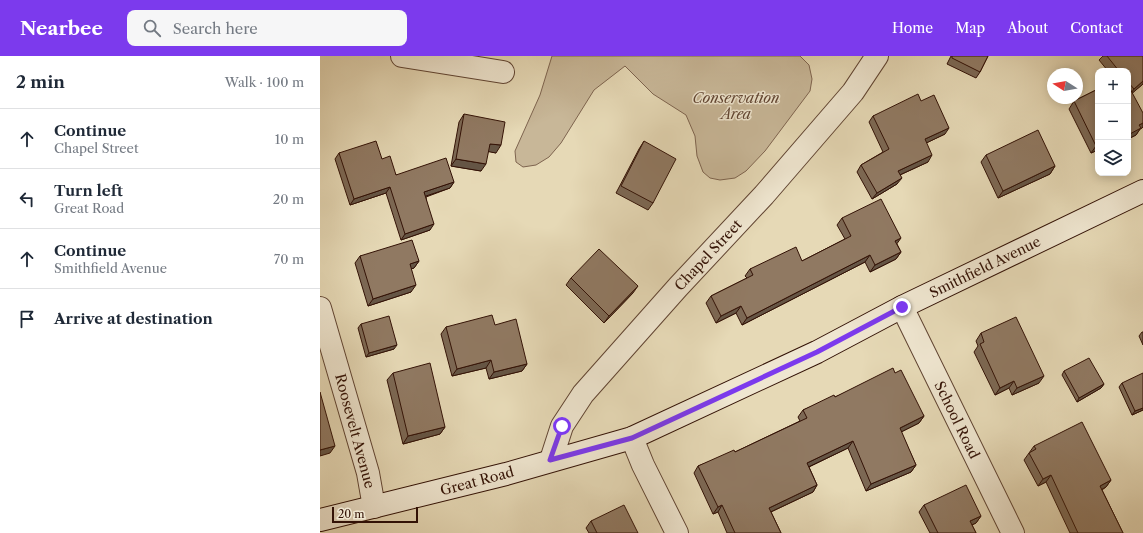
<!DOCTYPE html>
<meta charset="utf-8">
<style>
:root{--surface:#fff;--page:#f6f6f7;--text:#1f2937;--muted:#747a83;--line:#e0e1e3;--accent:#7c3aed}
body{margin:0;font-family:"Libre Caslon Text",serif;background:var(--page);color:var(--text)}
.controls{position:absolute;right:12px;top:12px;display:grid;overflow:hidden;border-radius:8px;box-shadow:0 2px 10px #0003}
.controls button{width:36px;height:36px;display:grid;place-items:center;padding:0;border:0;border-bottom:1px solid var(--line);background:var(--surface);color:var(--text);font:20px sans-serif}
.compass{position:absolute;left:727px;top:12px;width:36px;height:36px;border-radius:50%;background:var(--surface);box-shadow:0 2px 10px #0003;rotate:281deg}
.scale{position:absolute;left:12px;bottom:10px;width:86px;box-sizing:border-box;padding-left:4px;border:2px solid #331206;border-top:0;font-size:11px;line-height:14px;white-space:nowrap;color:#331206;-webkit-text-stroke:3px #efe6d0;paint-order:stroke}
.stop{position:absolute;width:12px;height:12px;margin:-9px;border:3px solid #7c3aed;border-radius:50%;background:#fff}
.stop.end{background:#7c3aed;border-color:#fff;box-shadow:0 1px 4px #0008}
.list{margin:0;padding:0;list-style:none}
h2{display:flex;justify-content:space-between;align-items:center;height:52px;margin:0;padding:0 16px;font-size:17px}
h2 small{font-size:13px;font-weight:400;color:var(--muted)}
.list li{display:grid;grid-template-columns:26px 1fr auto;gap:12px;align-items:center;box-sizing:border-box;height:60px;padding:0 16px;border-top:1px solid var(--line)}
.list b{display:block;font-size:15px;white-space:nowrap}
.list p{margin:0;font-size:13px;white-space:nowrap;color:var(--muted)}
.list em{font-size:13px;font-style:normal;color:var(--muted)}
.icon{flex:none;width:22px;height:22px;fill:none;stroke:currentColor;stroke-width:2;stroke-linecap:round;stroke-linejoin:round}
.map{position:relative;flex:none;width:823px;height:477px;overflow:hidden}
header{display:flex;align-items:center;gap:24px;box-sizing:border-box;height:56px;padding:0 20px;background:var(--accent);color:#fff}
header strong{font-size:19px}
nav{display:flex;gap:22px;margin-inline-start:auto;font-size:14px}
.search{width:280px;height:36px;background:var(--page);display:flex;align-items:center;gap:10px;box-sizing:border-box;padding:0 14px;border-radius:8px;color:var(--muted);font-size:15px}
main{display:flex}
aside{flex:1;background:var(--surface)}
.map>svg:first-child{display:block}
.green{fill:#c8b798;stroke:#7e644f}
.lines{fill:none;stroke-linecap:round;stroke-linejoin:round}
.minor-casing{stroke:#604432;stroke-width:24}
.secondary-casing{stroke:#331206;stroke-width:24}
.minor{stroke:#efe6d0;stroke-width:22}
.secondary{stroke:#efe6d0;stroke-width:22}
.wall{fill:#7c6854;stroke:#331206}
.shaded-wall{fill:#655545;stroke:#331206}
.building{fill:#907962;stroke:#331206}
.route{stroke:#7c3aed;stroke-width:5}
.labels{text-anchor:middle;stroke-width:3;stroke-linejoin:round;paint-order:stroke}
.park-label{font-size:14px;font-style:italic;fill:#604432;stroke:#efe6d0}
.street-label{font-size:14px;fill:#331206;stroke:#efe6d0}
</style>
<header>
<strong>Nearbee</strong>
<div class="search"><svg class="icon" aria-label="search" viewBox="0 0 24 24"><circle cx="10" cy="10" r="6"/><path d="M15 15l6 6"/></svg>Search here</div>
<nav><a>Home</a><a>Map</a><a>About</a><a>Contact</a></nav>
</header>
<main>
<aside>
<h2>2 min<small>Walk · 100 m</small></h2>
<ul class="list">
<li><svg class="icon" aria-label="ahead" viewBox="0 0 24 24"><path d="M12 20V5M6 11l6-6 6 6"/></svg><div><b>Continue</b><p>Chapel Street</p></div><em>10 m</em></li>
<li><svg class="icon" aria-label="left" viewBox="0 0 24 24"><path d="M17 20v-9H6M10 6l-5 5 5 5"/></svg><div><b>Turn left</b><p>Great Road</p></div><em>20 m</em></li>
<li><svg class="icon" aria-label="ahead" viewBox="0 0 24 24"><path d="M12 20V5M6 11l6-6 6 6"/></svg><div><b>Continue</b><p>Smithfield Avenue</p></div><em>70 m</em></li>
<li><svg class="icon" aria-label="arrive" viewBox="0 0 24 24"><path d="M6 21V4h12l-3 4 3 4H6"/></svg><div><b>Arrive at destination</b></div></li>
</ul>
</aside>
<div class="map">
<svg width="823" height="477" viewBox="0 0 823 477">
<rect width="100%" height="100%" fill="#e6d9b6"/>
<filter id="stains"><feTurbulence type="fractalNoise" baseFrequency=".005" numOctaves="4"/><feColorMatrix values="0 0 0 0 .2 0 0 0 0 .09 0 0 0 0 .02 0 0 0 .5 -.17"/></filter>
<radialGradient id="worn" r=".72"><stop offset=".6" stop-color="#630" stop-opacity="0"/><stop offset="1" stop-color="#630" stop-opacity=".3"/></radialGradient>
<polygon class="green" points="232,0 480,0 489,9 492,23 490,35 445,95 426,115 415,122 400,124 390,122 383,116 377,100 375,80 366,59 333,38 305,10 274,34 241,87 229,101 216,109 203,111 196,106 195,95 220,39"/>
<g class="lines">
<g class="minor-casing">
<g id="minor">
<polyline points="82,0 183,16"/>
<polyline points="582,251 693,477"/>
<polyline points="0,252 48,417 54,451"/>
<polyline points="312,382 323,409 357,477"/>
<polyline points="231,404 242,370 263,338 358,231 444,139 533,36 557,0"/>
</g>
</g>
<g class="secondary-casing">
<polyline id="secondary" points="0,464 186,418 312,382 497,296 582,251 823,135"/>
</g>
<use href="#minor" class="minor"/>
<use href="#secondary" class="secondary"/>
</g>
<g class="wall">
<polygon points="631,0 668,0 660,16 656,22 627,8"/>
<polygon points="783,0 823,0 823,28 812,37 822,72 820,73 816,79 808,83 808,15 788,15 779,4"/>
<polygon points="778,33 778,94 771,97 749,53 754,45"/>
<polygon points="601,45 625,78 606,87 608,106 580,119 577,128 552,143 537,116 541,109 563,96 549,66 553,60"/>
<polygon points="144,58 176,97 168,95 161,115 131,110 139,66"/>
<polygon points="324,85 333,147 328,154 296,137 319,93"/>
<polygon points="19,97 62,103 76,119 134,126 130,132 106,141 110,174 81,184 66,137 30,149 15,103"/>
<polygon points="666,99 735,110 730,118 678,142 661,106"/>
<polygon points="522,162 577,188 581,196 576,203 550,216 545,206 422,269 416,257 396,267 386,247 391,240 427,222 425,220 430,213 482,205 525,183 517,169"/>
<polygon points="40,200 99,205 94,212 91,213 91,236 48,250 35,207"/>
<polygon points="251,222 313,237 284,267 246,229"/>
<polygon points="41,268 74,293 46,301 38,272"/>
<polygon points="175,269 207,308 202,315 169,323 166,312 132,320 121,278 126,271"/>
<polygon points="822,276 823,276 823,289 819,280"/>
<polygon points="661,277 719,327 692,339 689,332 675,339 654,296 658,290 656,285"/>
<polygon points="744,315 784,328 781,332 757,346 742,319"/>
<polygon points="73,317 125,371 120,378 83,388 67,324"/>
<polygon points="575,317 604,360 599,367 581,376 596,409 591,416 546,435 528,392 489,411 497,429 493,436 451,456 461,477 407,477 398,456 393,458 374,417 378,410 415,396 480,365 478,361 483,354 515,341"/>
<polygon points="802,327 823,354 812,359 799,331"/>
<polygon points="714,390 791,424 786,431 782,434 803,477 750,477 726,426 718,430 704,404"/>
<polygon points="604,449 661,460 656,467 652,469 656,477 610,477 599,456"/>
<polygon points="271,465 318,477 269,477 266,472"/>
</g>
<g class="shaded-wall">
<polygon points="823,25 823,28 809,40 814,33"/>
<polygon points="823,67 823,71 822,72 820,73 816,79 808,83 808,79 819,69"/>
<polygon points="629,72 625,78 600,90 605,83"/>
<polygon points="170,88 181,89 176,97 165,95"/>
<polygon points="778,89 778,94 771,97 776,90"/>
<polygon points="612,99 608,106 573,122 578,115"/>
<polygon points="136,103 166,108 161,115 131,110"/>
<polygon points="735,110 730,118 678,142 683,135"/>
<polygon points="582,122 577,128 552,143 557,137"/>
<polygon points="134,126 130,132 100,142 104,136"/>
<polygon points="70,131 66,137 30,149 34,143"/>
<polygon points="114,168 110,174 81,184 85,178"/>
<polygon points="581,182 576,189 575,185"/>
<polygon points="581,196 576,203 550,216 555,209"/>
<polygon points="550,199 545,206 422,269 427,262"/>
<polygon points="99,205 94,212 85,215 90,208"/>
<polygon points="96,229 91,236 48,250 53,243"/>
<polygon points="318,230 313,237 284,267 289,260"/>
<polygon points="421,250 416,257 396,267 401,260"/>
<polygon points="77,289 74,293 46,301 49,297"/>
<polygon points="171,304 166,312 132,320 137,313"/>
<polygon points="207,308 202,315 169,323 174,316"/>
<polygon points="724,320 719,327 692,339 697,332"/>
<polygon points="694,325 689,332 675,339 680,332"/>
<polygon points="784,328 781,332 757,346 759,342"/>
<polygon points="823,352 823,354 812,359 815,355"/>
<polygon points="604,360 599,367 575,379 580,372"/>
<polygon points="125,371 120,378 83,388 88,380"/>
<polygon points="533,385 528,392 482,414 487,407"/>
<polygon points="15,390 10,397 0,400 0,394"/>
<polygon points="596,409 591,416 546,435 551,428"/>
<polygon points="731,419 726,426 718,430 723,423"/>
<polygon points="791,424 786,431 775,437 780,430"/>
<polygon points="497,429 493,436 444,459 449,452"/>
<polygon points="402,449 398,456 393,458 398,451"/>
<polygon points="661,460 656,467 645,472 650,465"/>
</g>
<g class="building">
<polygon points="632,0 668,0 660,16 632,2"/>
<polygon points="787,0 823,0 823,25 814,33 808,26 808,15 799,15"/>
<polygon points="808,29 823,57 823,67 819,69 821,72 808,79"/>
<polygon points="778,33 778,89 776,90 754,45"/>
<polygon points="598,38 601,45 614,39 629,72 605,83 612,99 578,115 582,122 557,137 541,109 569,93 553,60"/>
<polygon points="144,58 185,66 181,89 170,88 166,108 136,103"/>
<polygon points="718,74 735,110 683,135 666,99"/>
<polygon points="56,85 62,103 70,100 76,119 126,102 134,126 104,136 114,168 85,178 70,131 34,143 19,97"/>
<polygon points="324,85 356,103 333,147 301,130"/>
<polygon points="561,143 581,182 575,185 581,196 555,209 550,199 427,262 421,250 401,260 391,240 433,219 430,213 476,191 482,205 531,180 522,162"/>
<polygon points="92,184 99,205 90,208 96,229 53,243 40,200"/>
<polygon points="279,193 318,230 289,260 251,222"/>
<polygon points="172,259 175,269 196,263 207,308 174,316 171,304 137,313 126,271"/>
<polygon points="69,260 77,289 49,297 41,268"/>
<polygon points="696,261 724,320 697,332 694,325 680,332 660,288 664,286 661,277"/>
<polygon points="769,302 784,328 759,342 744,315"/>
<polygon points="110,307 125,371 88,380 73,317"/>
<polygon points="573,312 575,317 581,314 604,360 580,372 596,409 551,428 533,385 487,407 497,429 449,452 461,477 415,477 402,449 398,451 378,410 414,394 415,396 487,362 483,354 514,339 515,341"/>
<polygon points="823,317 823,352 815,355 802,327"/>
<polygon points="0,336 15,390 0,394"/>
<polygon points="762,366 791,424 780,430 803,477 758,477 731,419 723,423 709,397 716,393 714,390"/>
<polygon points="646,429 661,460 650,465 656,477 618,477 604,449"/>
<polygon points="304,449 318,477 277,477 271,465"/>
</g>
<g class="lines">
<polyline class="route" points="242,370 230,404 312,382 497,296 582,251"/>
</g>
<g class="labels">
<g class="park-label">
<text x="416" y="47">Conservation<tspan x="416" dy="16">Area</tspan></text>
</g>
<g class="street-label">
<text transform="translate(388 199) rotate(-47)" y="5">Chapel Street</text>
<text transform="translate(665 211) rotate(-26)" y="5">Smithfield Avenue</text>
<text transform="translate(637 364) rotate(64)" y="5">School Road</text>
<text transform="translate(35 375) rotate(75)" y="5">Roosevelt Avenue</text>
<text transform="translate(157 425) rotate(-15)" y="5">Great Road</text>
</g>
</g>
<rect width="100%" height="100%" filter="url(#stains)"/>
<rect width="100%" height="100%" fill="url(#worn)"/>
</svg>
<div class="controls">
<button>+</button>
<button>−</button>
<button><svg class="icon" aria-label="layers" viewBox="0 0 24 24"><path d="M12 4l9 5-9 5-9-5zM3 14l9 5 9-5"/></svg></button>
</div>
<svg class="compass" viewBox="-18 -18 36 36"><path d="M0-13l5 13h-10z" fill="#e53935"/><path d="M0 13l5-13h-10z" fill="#747a83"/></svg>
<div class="scale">20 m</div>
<div class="stop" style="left:242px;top:370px"></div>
<div class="stop end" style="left:582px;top:251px"></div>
</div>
</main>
